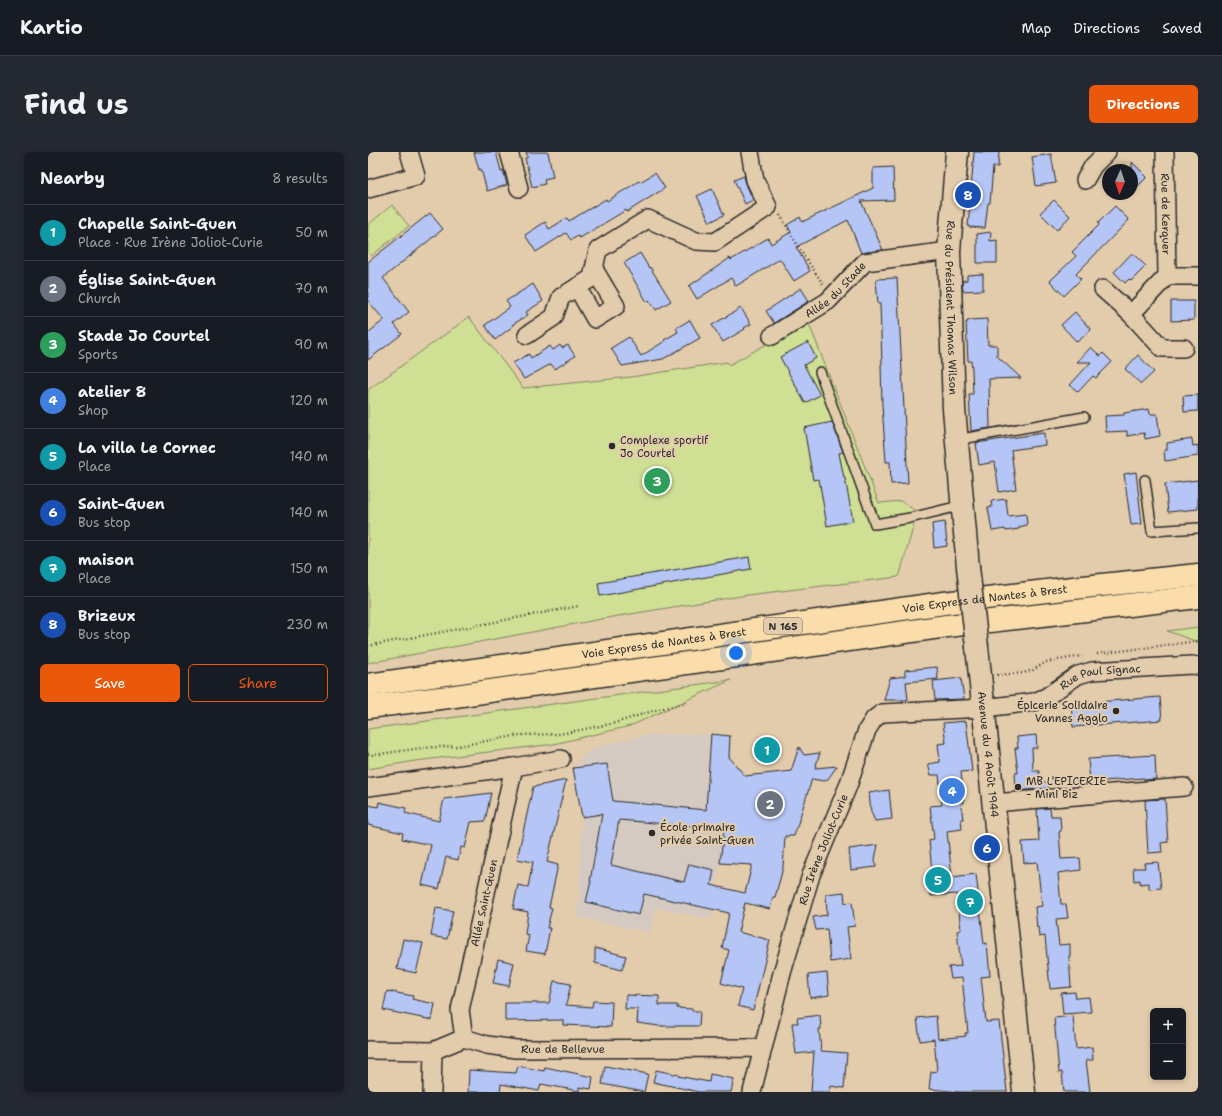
<!DOCTYPE html>
<meta charset="utf-8">
<style>
:root{--surface:#171b24;--page:#242831;--text:#f1f3f6;--muted:#9ea1a6;--line:#363941;--accent:#ea580c}
body{margin:0;font-family:"Shantell Sans",sans-serif;background:var(--page);color:var(--text)}
.controls{position:absolute;right:12px;bottom:12px;display:grid;overflow:hidden;border-radius:6px;box-shadow:0 2px 6px #0003}
.controls button{width:36px;height:36px;display:grid;place-items:center;padding:0;border:0;border-bottom:1px solid var(--line);background:var(--surface);color:var(--text);font:20px sans-serif}
.compass{position:absolute;left:734px;top:12px;width:36px;height:36px;border-radius:50%;background:var(--surface);box-shadow:0 2px 6px #0003;rotate:183deg}
.you{position:absolute;left:368px;top:501px;width:14px;height:14px;margin:-10px;border:3px solid #fff;border-radius:50%;background:#1a73e8;box-shadow:0 0 0 6px #1a73e833}
.badge{display:grid;place-items:center;width:26px;height:26px;border-radius:50%;background:var(--accent);color:#fff;font-size:13px;font-weight:700}
.pin{position:absolute;translate:-50% -50%;border:2px solid #fff;box-shadow:0 1px 4px #0006}
.list{margin:0;padding:0;list-style:none}
h2{display:flex;justify-content:space-between;align-items:center;height:52px;margin:0;padding:0 16px;font-size:17px}
h2 small{font-size:13px;font-weight:400;color:var(--muted)}
.list li{display:grid;grid-template-columns:26px 1fr auto;gap:12px;align-items:center;box-sizing:border-box;height:56px;padding:0 16px;border-top:1px solid var(--line)}
.list b{display:block;font-size:15px;white-space:nowrap}
.list p{margin:0;font-size:13px;white-space:nowrap;color:var(--muted)}
.list em{font-size:13px;font-style:normal;color:var(--muted)}
.actions{display:flex;gap:8px;padding:12px 16px}
.actions a{flex:1;padding:9px 0;border:1px solid var(--accent);border-radius:6px;text-align:center;font-size:14px;color:var(--accent)}
.actions .main{background:var(--accent);color:#fff}
.map{position:relative;flex:none;width:830px;height:940px;overflow:hidden;border-radius:6px}
header{display:flex;align-items:center;gap:24px;box-sizing:border-box;height:56px;padding:0 20px;background:var(--surface);border-bottom:1px solid var(--line)}
header strong{font-size:19px}
nav{display:flex;gap:22px;margin-inline-start:auto;font-size:14px}
.intro{display:flex;align-items:center;justify-content:space-between;box-sizing:border-box;height:96px;padding:0 24px}
h1{margin:0;font-size:28px}
.button{padding:10px 18px;border-radius:6px;background:var(--accent);color:#fff;font-size:14px;font-weight:700}
main{display:flex;gap:24px;padding:0 24px}
aside{flex:1;background:var(--surface);border-radius:6px;box-shadow:0 2px 6px #0003}
.map>svg:first-child{display:block}
.built{fill:#d5cac2}
.green{fill:#cfdf93;stroke:#7d855f}
.building{fill:#b5c5f5;stroke:#2b2b2b;fill-rule:evenodd}
.lines{fill:none;stroke-linecap:round;stroke-linejoin:round}
.service-casing{stroke:#2b2b2b;stroke-width:12}
.minor-casing{stroke:#2b2b2b;stroke-width:20}
.tertiary-casing{stroke:#2b2b2b;stroke-width:25}
.trunk-casing{stroke:#2b2b2b;stroke-width:25}
.path{stroke:#2b2b2b;stroke-width:2.5;stroke-dasharray:1 3;stroke-linecap:butt}
.service{stroke:#e3ccac;stroke-width:9}
.minor{stroke:#e3ccac;stroke-width:17}
.tertiary{stroke:#e3ccac;stroke-width:22}
.trunk{stroke:#faddab;stroke-width:22}
.tertiary-bridge-casing{stroke:#2b2b2b;stroke-width:25;stroke-linecap:butt}
.tertiary-bridge{stroke:#e3ccac;stroke-width:22}
.poi-dot{fill:#2b2b2b;stroke:#e3ccac;stroke-width:1.5}
.labels{text-anchor:middle;stroke-width:4;stroke-linejoin:round;paint-order:stroke}
.shield{fill:#e3ccac;stroke:#625b52;stroke-width:1}
.shield-label{font-size:10px;font-weight:bold;fill:#2b2b2b}
.street-label{font-size:11px;fill:#2b2b2b;stroke:#e3ccac}
.poi-label{font-size:11px;fill:#2b2b2b;stroke:#e3ccac;text-anchor:start}
</style>
<header>
<strong>Kartio</strong>
<nav><a>Map</a><a>Directions</a><a>Saved</a></nav>
</header>
<div class="intro"><h1>Find us</h1><a class="button">Directions</a></div>
<main>
<aside>
<h2>Nearby<small>8 results</small></h2>
<ul class="list">
<li><span class="badge" style="background:#0f9aa8">1</span><div><b>Chapelle Saint-Guen</b><p>Place · Rue Irène Joliot-Curie</p></div><em>50 m</em></li>
<li><span class="badge" style="background:#6b7280">2</span><div><b>Église Saint-Guen</b><p>Church</p></div><em>70 m</em></li>
<li><span class="badge" style="background:#2e9e5b">3</span><div><b>Stade Jo Courtel</b><p>Sports</p></div><em>90 m</em></li>
<li><span class="badge" style="background:#3f7fe0">4</span><div><b>atelier 8</b><p>Shop</p></div><em>120 m</em></li>
<li><span class="badge" style="background:#0f9aa8">5</span><div><b>La villa Le Cornec</b><p>Place</p></div><em>140 m</em></li>
<li><span class="badge" style="background:#1a4fb4">6</span><div><b>Saint-Guen</b><p>Bus stop</p></div><em>140 m</em></li>
<li><span class="badge" style="background:#0f9aa8">7</span><div><b>maison</b><p>Place</p></div><em>150 m</em></li>
<li><span class="badge" style="background:#1a4fb4">8</span><div><b>Brizeux</b><p>Bus stop</p></div><em>230 m</em></li>
</ul>
<div class="actions"><a class="main">Save</a><a>Share</a></div>
</aside>
<div class="map">
<svg width="830" height="940" viewBox="0 0 830 940">
<rect width="100%" height="100%" fill="#e3ccac"/>
<filter id="ink" filterUnits="userSpaceOnUse"><feTurbulence type="fractalNoise" baseFrequency=".025" numOctaves="2"/><feDisplacementMap in="SourceGraphic" scale="8" xChannelSelector="R" yChannelSelector="G"/><feConvolveMatrix kernelMatrix="1 2 1 2 8 2 1 2 1" color-interpolation-filters="sRGB"/></filter>
<g filter="url(#ink)">
<polygon class="built" points="336,582 362,584 352,711 343,767 288,756 283,781 210,765 214,665 205,616 216,602 235,593 277,583"/>
<g class="green">
<polygon points="24,53 41,74 3,104 0,100 0,73"/>
<polygon points="101,165 155,236 263,225 359,210 361,213 440,169 511,351 533,349 546,358 546,372 532,422 530,425 379,443 244,465 0,511 0,238"/>
<polygon points="830,475 830,490 799,479"/>
<polygon points="363,528 262,574 186,592 47,609 0,617 0,577"/>
</g>
<g class="building">
<polygon points="106,0 128,0 133,19 135,18 139,33 119,39 113,17 111,18"/>
<polygon points="158,0 180,0 185,25 176,27 177,32 164,35 157,6 160,5"/>
<polygon points="606,0 631,0 630,15 625,15 622,51 620,51 617,76 600,75"/>
<polygon points="683,2 688,31 668,34 664,5"/>
<polygon points="764,10 779,25 764,40"/>
<polygon points="525,15 526,48 493,49 515,98 493,101 480,68 428,95 442,119 426,129 412,107 368,134 363,126 329,147 321,134 362,106 363,108 400,86 403,92 423,80 419,73 432,65 434,70 505,36 505,16"/>
<polygon points="287,21 297,36 259,60 258,58 212,86 210,84 203,88 198,81 168,100 157,83 177,70 181,77 199,66 201,69 238,47 239,49 271,29 272,30"/>
<polygon points="376,24 378,32 385,48 377,52 366,28"/>
<polygon points="344,37 356,63 342,70 329,44"/>
<polygon points="686,48 702,64 689,78 672,61"/>
<polygon points="747,54 761,68 708,122 713,127 696,144 682,129 708,104 704,100 731,73 730,71"/>
<polygon points="62,61 75,77 15,126 41,160 26,172 34,182 0,208 0,181 16,168 0,149 0,110"/>
<polygon points="623,80 622,89 629,88 629,111 609,111 609,82"/>
<polygon points="272,101 281,116 282,115 303,149 288,158 281,148 279,150 256,111"/>
<polygon points="764,101 778,114 763,129 761,127 757,131 746,120"/>
<polygon points="615,122 615,138 595,139 594,129 599,128 599,123"/>
<polygon points="529,126 540,331 523,332 522,310 518,310 514,253 513,212 514,212 512,152 510,152 508,127"/>
<polygon points="165,132 175,149 158,160 160,163 144,173 145,174 127,188 117,173 142,155 138,149"/>
<polygon points="433,136 441,149 406,171 398,159"/>
<polygon points="803,149 826,149 826,168 803,169"/>
<polygon points="373,156 383,172 376,176 377,177 355,190 344,173"/>
<polygon points="707,160 723,178 709,190 693,173"/>
<polygon points="619,167 620,193 629,193 629,204 653,226 621,227 622,276 603,279 601,242 605,242 604,217 603,209 600,209 598,170 600,170 600,168"/>
<polygon points="322,168 332,186 295,207 254,214 243,196 261,185 273,204 297,189 296,188 310,180 308,176"/>
<polygon points="440,190 448,206 436,213 452,243 437,251 412,205"/>
<polygon points="192,193 194,196 200,193 207,204 187,217 183,212 156,227 145,211 161,202 163,206 182,194 185,198"/>
<polygon points="723,195 732,204 735,201 744,210 728,226 725,224 710,240 702,233 723,210 709,210"/>
<polygon points="770,203 786,220 773,232 757,217"/>
<polygon points="830,243 830,259 816,260 815,244"/>
<polygon points="781,257 782,262 789,262 792,284 777,287 776,281 759,284 759,279 738,280 737,264 756,263 756,261"/>
<polygon points="464,270 475,300 471,301 476,326 477,326 485,369 459,374 451,327 445,328 436,276"/>
<polygon points="676,281 677,293 643,298 648,337 631,340 627,310 611,313 608,291"/>
<polygon points="824,287 825,294 830,293 830,304 797,309 796,298 799,298 799,291"/>
<polygon points="768,320 774,372 763,373 756,322"/>
<polygon points="830,328 830,357 800,360 797,332"/>
<polygon points="638,347 640,364 658,362 659,373 651,375 651,377 638,379 637,377 624,379 620,356 624,355 623,349"/>
<polygon points="577,370 579,394 566,396 564,372"/>
<polygon points="381,405 383,417 232,444 230,431"/>
<polygon points="569,515 570,527 538,530 540,548 516,548 522,526 537,524 537,518"/>
<polygon points="593,526 596,547 567,548 565,529"/>
<polygon points="792,545 794,568 705,575 703,552"/>
<polygon points="598,569 604,619 593,620 596,651 593,651 595,667 593,667 594,677 579,679 584,725 608,722 616,792 619,791 622,824 613,825 618,870 631,869 639,940 593,940 561,937 563,920 569,919 566,887 552,889 549,866 568,864 570,887 598,884 597,881 600,881 594,826 583,827 581,815 593,814 589,779 593,778 589,742 563,744 560,721 564,720 561,688 566,687 562,654 574,653 571,623 563,623 560,612 572,610 570,592 578,591 575,571"/>
<path d="M343,582L362,584L361,605L377,624L423,619L431,595L436,603L452,601L447,616L469,614L460,627L456,629L444,627L426,684H417L415,716L407,745H405L402,757L377,751L370,780L402,788L385,858L370,854L374,837L353,831L361,798L354,796L361,761L276,742L271,763L218,750L223,729H222L234,662L214,665L205,616L239,612L245,649L338,658ZM251,668L356,677L352,711L384,713L377,741L343,733L346,718L321,712L316,730L243,713Z"/>
<polygon points="668,583 669,596 664,596 665,619 671,619 672,630 680,630 681,636 648,639 647,621 650,621 647,596 650,596 649,585"/>
<polygon points="787,603 788,627 776,628 776,626 722,630 720,607"/>
<polygon points="198,628 179,710 190,713 181,755 184,756 179,776 182,776 177,802 158,799 161,783 157,782 160,760 145,757 150,733 160,735 165,710 149,707 165,635"/>
<polygon points="521,638 524,667 507,669 503,660 501,641"/>
<polygon points="123,641 117,669 103,670 97,696 93,695 90,708 78,705 71,737 54,733 63,693 34,687 35,681 0,673 0,653 10,655 11,650 38,656 37,661 41,662 71,669 76,647"/>
<polygon points="797,647 800,690 793,691 794,700 780,701 777,648"/>
<polygon points="682,656 683,664 692,664 693,679 691,680 693,707 712,706 713,718 690,721 693,752 698,752 700,766 688,767 691,793 702,792 702,804 701,804 703,835 682,837 677,784 671,785 670,775 669,776 667,755 674,754 669,710 656,711 654,690 671,689 669,657"/>
<polygon points="510,693 507,707 508,715 483,718 481,697"/>
<polygon points="790,710 793,736 781,737 781,731 772,732 772,728 766,729 765,716 777,716 776,711"/>
<polygon points="476,740 477,751 484,750 487,774 479,775 483,807 462,810 459,777 448,778 445,765 459,763 458,742"/>
<polygon points="68,756 85,759 79,787 63,784"/>
<polygon points="35,787 55,791 48,821 29,817"/>
<polygon points="227,796 258,804 254,818 227,811"/>
<polygon points="130,807 146,811 141,834 125,831"/>
<polygon points="459,821 461,843 442,846 440,823"/>
<polygon points="186,829 203,832 198,853 224,855 225,849 244,850 243,875 195,873 195,868 137,869 137,851 181,851"/>
<polygon points="19,839 45,844 44,847 67,852 64,868 15,858"/>
<polygon points="707,840 708,846 721,845 723,860 695,862 693,841"/>
<polygon points="258,843 291,844 291,853 309,853 309,856 325,857 324,859 332,859 331,874 291,874 269,871 270,857 257,857"/>
<polygon points="452,863 453,877 451,877 453,899 479,901 476,936 463,934 462,940 443,940 446,900 428,902 424,871 430,871 429,866"/>
<polygon points="705,864 708,897 724,895 725,908 718,908 722,940 696,940 694,920 691,921 686,866"/>
<polygon points="150,914 176,919 177,915 225,925 223,937 211,935 211,939 173,932 171,939 133,932 132,940 100,940 101,918 148,921"/>
<polygon points="237,914 280,922 276,940 234,932"/>
<polygon points="288,918 311,923 310,924 341,930 342,922 366,927 363,940 331,940 285,930"/>
</g>
<g class="lines">
<g class="service-casing">
<g id="service">
<polyline points="452,220 507,372 542,366 583,356 595,355"/>
<polyline points="588,288 716,265"/>
<polyline points="777,328 784,379 830,376"/>
</g>
</g>
<g class="minor-casing">
<g id="minor">
<polyline points="141,0 151,36"/>
<path id="s1" d="M797,0L799,124H830"/>
<polyline points="717,28 725,14 739,0"/>
<polyline points="0,37 48,24 41,0"/>
<polyline points="209,135 227,167 248,154 226,117"/>
<polyline points="735,137 763,162 794,196 816,196"/>
<polyline points="763,162 799,124"/>
<polyline points="159,183 186,165 193,145 224,126 230,98 280,67 328,89 347,90 400,55 387,28 382,0"/>
<path id="s2" d="M404,184L460,149L497,110L581,99"/>
<polyline points="0,635 146,615 193,607"/>
<polyline points="626,651 816,635"/>
<path id="s3" d="M96,886L92,858L146,615"/>
<path id="s4" d="M0,898L65,899L96,886L119,893L148,897L384,896L394,897"/>
<polyline points="64,940 65,899"/>
<path id="s5" d="M384,940L414,821L443,723L480,634L499,578L506,567L514,561L616,556L666,550L678,545L710,523L724,519L824,513L830,514"/>
</g>
</g>
<g class="tertiary-casing">
<g id="tertiary">
<path id="s6" d="M589,0L581,99L586,257L600,415"/>
<path id="s7" d="M609,495L656,940"/>
</g>
</g>
<g class="trunk-casing">
<g id="trunk">
<path id="s8" d="M0,533L576,451L696,437L830,423"/>
<polyline points="0,555 80,545 579,474 830,445"/>
</g>
</g>
<g class="path">
<polyline points="412,63 431,96 455,132"/>
<polyline points="0,494 211,454"/>
<polyline points="729,502 830,489"/>
<polyline points="629,523 655,521 665,518 678,510 714,504"/>
<polyline points="0,602 5,603 54,596 90,594 152,583 192,582 247,571 291,557 319,551"/>
</g>
<use href="#service" class="service"/>
<use href="#minor" class="minor"/>
<use href="#tertiary" class="tertiary"/>
<use href="#trunk" class="trunk"/>
<g class="tertiary-bridge-casing">
<polyline id="tertiary-bridge" points="600,415 609,495"/>
</g>
<use href="#tertiary-bridge" class="tertiary-bridge"/>
</g>
</g>
<g class="poi-dot">
<circle cx="244" cy="294" r="4"/>
<circle cx="748" cy="559" r="4"/>
<circle cx="650" cy="635" r="4"/>
<circle cx="284" cy="681" r="4"/>
</g>
<g class="labels">
<rect class="shield" x="396" y="466" width="38" height="16" rx="3"/>
<g class="shield-label">
<text x="415" y="478">N 165</text>
</g>
<g class="street-label">
<text dy="4" stroke="none"><textPath href="#s1" startOffset="62">Rue de Kerquer</textPath></text>
<text dy="4" stroke="none"><textPath href="#s2" startOffset="79">Allée du Stade</textPath></text>
<text dy="4" stroke="none"><textPath href="#s6" startOffset="156">Rue du Président Thomas Wilson</textPath></text>
<text dy="4" stroke="none"><textPath href="#s8" startOffset="623">Voie Express de Nantes à Brest</textPath></text>
<text dy="4" stroke="none"><textPath href="#s8" startOffset="299">Voie Express de Nantes à Brest</textPath></text>
<text dy="4" stroke="none"><textPath href="#s5" startOffset="629">Rue Paul Signac</textPath></text>
<text dy="4" stroke="none"><textPath href="#s7" startOffset="108">Avenue du 4 Août 1944</textPath></text>
<text dy="4" stroke="none"><textPath href="#s5" startOffset="253">Rue Irène Joliot-Curie</textPath></text>
<text dy="4" stroke="none"><textPath href="#s3" startOffset="138">Allée Saint-Guen</textPath></text>
<text dy="4" stroke="none"><textPath href="#s4" startOffset="199">Rue de Bellevue</textPath></text>
</g>
<g class="poi-label">
<text x="252" y="292">Complexe sportif<tspan x="252" dy="13">Jo Courtel</tspan></text>
<text x="740" y="557" text-anchor="end">Épicerie Solidaire<tspan x="740" dy="13">Vannes Agglo</tspan></text>
<text x="658" y="633">MB L'EPICERIE<tspan x="658" dy="13">- Mini Biz</tspan></text>
<text x="292" y="679">École primaire<tspan x="292" dy="13">privée Saint-Guen</tspan></text>
</g>
</g>
</svg>
<div class="controls">
<button>+</button>
<button>−</button>
</div>
<svg class="compass" viewBox="-18 -18 36 36"><path d="M0-13l5 13h-10z" fill="#e53935"/><path d="M0 13l5-13h-10z" fill="#9ea1a6"/></svg>
<div class="you"></div>
<div class="pin badge" style="left:399px;top:598px;background:#0f9aa8">1</div>
<div class="pin badge" style="left:402px;top:652px;background:#6b7280">2</div>
<div class="pin badge" style="left:289px;top:329px;background:#2e9e5b">3</div>
<div class="pin badge" style="left:584px;top:639px;background:#3f7fe0">4</div>
<div class="pin badge" style="left:570px;top:728px;background:#0f9aa8">5</div>
<div class="pin badge" style="left:619px;top:696px;background:#1a4fb4">6</div>
<div class="pin badge" style="left:602px;top:750px;background:#0f9aa8">7</div>
<div class="pin badge" style="left:600px;top:43px;background:#1a4fb4">8</div>
</div>
</main>
